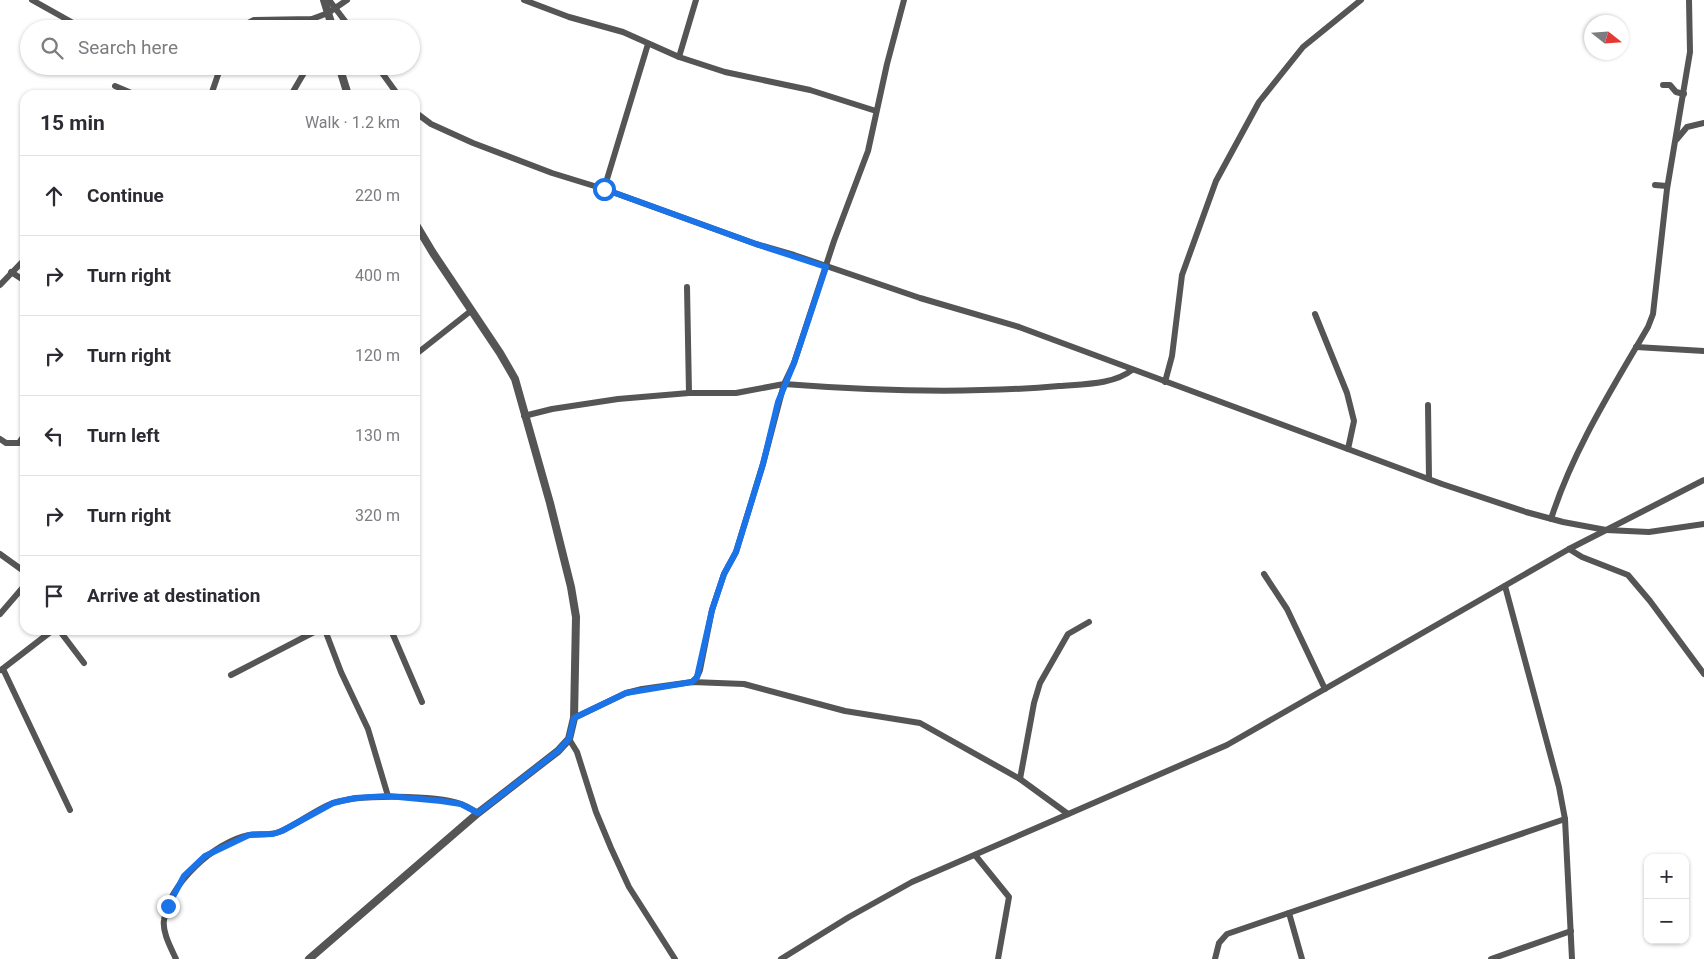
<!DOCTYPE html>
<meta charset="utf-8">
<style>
:root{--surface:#fff;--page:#f2f2f3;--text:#2b2b33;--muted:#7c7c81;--line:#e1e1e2}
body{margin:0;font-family:Roboto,sans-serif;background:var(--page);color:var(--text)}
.controls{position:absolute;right:15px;bottom:15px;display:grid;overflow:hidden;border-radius:10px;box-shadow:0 1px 4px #0004}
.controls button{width:45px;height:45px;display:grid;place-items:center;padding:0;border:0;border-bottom:1px solid var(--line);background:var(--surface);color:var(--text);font:25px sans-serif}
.compass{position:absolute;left:1584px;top:15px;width:45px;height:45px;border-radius:50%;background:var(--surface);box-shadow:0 1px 4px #0004;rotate:107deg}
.stop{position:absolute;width:15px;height:15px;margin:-11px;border:4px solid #1a73e8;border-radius:50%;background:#fff}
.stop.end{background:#1a73e8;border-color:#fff;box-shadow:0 1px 5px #0008}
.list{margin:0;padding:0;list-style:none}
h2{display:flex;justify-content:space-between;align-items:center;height:65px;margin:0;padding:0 20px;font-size:21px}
h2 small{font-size:16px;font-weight:400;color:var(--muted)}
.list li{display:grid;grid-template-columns:32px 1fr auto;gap:15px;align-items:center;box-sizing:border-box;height:80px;padding:0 20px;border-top:1px solid var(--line)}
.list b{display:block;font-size:19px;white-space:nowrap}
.list em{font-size:16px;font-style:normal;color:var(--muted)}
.icon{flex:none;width:28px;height:28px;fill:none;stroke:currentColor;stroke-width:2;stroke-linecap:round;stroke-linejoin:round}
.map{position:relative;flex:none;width:1704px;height:959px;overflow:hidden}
.search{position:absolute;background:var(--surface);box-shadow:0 1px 4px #0004;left:20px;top:20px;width:400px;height:55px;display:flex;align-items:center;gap:12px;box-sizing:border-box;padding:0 18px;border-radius:28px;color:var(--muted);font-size:19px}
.panel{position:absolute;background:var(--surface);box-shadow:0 1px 4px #0004;left:20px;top:90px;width:400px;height:545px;border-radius:15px}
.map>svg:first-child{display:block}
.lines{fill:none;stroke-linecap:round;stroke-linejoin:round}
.minor{stroke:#555;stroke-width:6}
.tertiary{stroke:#555;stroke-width:8}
.route{stroke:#1a73e8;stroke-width:6}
</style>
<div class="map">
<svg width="1704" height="959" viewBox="0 0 1704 959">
<rect width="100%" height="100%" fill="#fff"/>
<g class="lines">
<g class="minor">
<polyline points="32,0 75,24"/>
<polyline points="329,0 351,29"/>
<polyline points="524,0 569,17 623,32 679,57 725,72 810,90 876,111"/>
<polyline points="312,19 315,29"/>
<polyline points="237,29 254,20 312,19 328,13 347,0"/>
<polyline points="679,57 696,0"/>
<polyline points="377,66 398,95"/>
<polyline points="1663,85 1670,85 1676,92 1684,94"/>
<polyline points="115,86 136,95"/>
<polyline points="211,95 221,66"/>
<polyline points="291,95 308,66"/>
<polyline points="415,112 431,124 473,143 552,173 604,189 756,244 794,255 920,298 1019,327 1442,484 1526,512 1563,522 1606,530 1649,532 1704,524"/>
<polyline points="1677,139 1687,127 1704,123"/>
<polyline points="1655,185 1667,186"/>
<polyline points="604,189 648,44"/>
<polyline points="11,272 25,281"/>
<polyline points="0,285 25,259"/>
<polyline points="687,287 689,393"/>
<polyline points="1315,314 1347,393 1354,421 1348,449"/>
<polyline points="1636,347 1704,351"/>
<polyline points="415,355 472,310"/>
<polyline points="1165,382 1172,356 1182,275 1216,181 1259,102 1303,47 1361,0"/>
<polyline points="1428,405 1429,479"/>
<polyline points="524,416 552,409 618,399 689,393 736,393 784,384 794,363 834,241 868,151 887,64 904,0"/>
<polyline points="0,439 6,443 19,443 25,434"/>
<path d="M1551,519C1573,450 1612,389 1648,327L1653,314L1667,189L1690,52L1689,0"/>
<polyline points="1569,549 1582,557 1628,575 1650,601 1704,674"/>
<polyline points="0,554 25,572"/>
<polyline points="1264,574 1287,609 1325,689"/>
<polyline points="1505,586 1559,787 1565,819 1572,959"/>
<polyline points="0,614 25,585"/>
<polyline points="59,630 84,663"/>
<polyline points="325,630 341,672 368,729 388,796"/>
<polyline points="391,630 422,702"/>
<polyline points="3,669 70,810"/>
<polyline points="1,670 53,630"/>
<polyline points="231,675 318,630"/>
<path d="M692,682L697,677L700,670L712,610L724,574L736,552L763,464L784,384C875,391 967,394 1059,386C1082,384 1113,385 1132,370"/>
<polyline points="574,718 626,693 642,689 692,682 744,684 845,711 920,723 1020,779 1068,814"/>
<polyline points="569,739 577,752 596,812 611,848 629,887 675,959"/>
<polyline points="1020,779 1034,703 1040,683 1068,634 1089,622"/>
<polyline points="975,855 1009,897 998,959"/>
<polyline points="1289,913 1302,959"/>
<path d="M176,959C171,948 162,932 164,920C169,884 214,842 249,835C259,833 269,836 279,832C297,825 314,810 333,803C359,794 435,795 461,804C467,806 473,810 478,813"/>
<polyline points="781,959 849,917 912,882 1227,745 1569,549 1704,480"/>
<polyline points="1215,959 1219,943 1227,934 1565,819"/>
<polyline points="1491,959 1571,931"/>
</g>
<g class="tertiary">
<polyline points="324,0 333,29"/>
<polyline points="339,66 348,95"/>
<polyline points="309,959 478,813 558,751 569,739 574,718 576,617 571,587 550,503 515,379 500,353 433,253 415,223"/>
</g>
</g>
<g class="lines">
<polyline class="route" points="168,906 184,876 205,856 249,835 273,834 282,831 333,803 355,798 388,796 441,801 461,804 478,813 558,751 569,739 574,718 626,693 692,682 697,677 712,610 724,574 736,552 763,464 778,402 794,363 826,267 756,244 604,189"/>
</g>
</svg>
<div class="controls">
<button>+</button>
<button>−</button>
</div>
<svg class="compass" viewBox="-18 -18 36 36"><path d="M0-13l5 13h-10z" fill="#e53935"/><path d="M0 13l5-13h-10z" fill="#7c7c81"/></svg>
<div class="stop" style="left:604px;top:189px"></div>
<div class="stop end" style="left:168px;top:906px"></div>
<div class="search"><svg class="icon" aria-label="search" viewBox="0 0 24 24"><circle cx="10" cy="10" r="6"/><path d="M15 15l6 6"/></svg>Search here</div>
<section class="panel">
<h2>15 min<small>Walk · 1.2 km</small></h2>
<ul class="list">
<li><svg class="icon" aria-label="ahead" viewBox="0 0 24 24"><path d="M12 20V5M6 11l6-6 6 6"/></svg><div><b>Continue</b></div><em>220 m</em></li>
<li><svg class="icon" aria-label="right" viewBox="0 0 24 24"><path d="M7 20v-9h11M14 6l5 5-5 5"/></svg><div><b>Turn right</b></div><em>400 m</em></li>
<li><svg class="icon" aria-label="right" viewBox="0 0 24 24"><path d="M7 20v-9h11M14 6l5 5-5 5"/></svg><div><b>Turn right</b></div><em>120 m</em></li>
<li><svg class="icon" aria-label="left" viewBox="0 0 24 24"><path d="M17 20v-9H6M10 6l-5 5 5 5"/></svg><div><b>Turn left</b></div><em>130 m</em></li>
<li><svg class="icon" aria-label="right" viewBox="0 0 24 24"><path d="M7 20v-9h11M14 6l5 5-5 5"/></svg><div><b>Turn right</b></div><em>320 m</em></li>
<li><svg class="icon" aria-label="arrive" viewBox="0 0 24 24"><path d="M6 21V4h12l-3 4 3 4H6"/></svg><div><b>Arrive at destination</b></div></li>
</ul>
</section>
</div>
